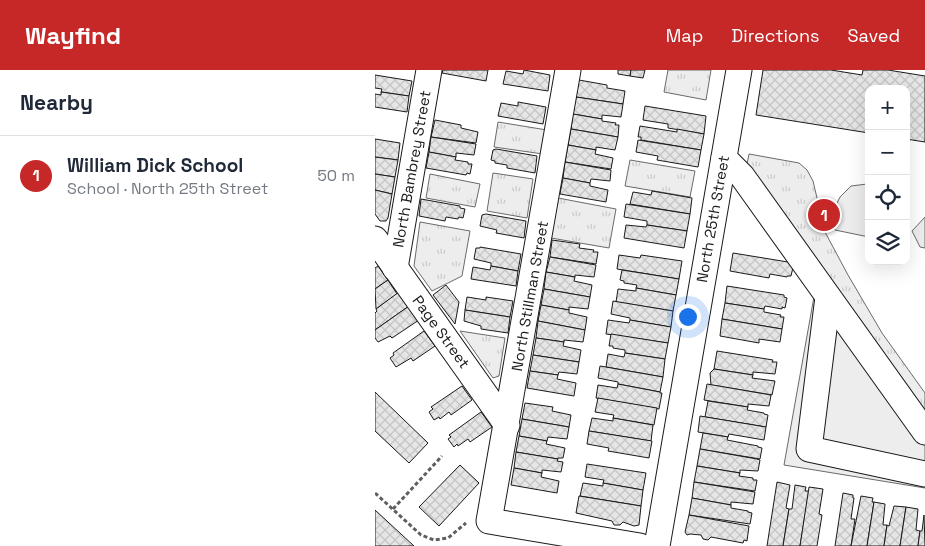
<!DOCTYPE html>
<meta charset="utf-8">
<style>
:root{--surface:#fff;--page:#f2f2f3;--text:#1f2937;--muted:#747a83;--line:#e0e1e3;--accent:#c62828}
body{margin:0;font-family:"Space Grotesk",sans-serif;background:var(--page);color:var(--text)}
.controls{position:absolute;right:15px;top:15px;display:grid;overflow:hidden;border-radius:10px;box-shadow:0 5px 20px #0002}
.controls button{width:45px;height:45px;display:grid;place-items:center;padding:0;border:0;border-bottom:1px solid var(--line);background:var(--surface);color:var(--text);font:25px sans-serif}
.you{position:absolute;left:312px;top:246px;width:18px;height:18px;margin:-12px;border:4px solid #fff;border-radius:50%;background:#1a73e8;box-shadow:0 0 0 8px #1a73e833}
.badge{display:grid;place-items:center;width:32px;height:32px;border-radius:50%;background:var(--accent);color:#fff;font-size:16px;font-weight:700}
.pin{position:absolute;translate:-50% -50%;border:2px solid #fff;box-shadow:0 1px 5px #0006}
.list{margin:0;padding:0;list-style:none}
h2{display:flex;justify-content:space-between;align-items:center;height:65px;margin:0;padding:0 20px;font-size:21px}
h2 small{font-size:16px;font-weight:400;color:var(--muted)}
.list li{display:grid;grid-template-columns:32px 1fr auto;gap:15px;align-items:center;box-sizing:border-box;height:80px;padding:0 20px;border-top:1px solid var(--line)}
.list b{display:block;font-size:19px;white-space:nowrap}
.list p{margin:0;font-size:16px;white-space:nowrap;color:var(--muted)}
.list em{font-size:16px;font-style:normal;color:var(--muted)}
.icon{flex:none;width:28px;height:28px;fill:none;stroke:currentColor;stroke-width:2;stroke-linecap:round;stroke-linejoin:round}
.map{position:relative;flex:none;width:550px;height:476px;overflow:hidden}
header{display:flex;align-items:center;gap:30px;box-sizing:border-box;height:70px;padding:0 25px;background:var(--accent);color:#fff}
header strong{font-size:24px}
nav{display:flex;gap:28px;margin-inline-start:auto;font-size:18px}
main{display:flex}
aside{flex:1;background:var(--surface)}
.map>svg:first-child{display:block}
.grass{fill:url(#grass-tufts);stroke:#6a6a6a}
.built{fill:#ededed;stroke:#6a6a6a}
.building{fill:url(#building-cross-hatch);stroke:#1a1a1a}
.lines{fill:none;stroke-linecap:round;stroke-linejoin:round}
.minor-casing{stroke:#1a1a1a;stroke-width:27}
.path{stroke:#5f5f5f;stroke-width:3;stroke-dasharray:4 2.5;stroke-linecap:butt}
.minor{stroke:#fff;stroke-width:25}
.labels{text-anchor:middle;stroke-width:4;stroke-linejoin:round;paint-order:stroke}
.street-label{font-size:15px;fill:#1a1a1a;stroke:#fff}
</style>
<header>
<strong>Wayfind</strong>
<nav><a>Map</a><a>Directions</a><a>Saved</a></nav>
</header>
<main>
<aside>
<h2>Nearby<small></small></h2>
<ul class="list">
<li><span class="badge">1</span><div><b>William Dick School</b><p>School · North 25th Street</p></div><em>50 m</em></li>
</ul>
</aside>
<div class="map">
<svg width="550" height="476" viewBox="0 0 550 476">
<defs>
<pattern id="grass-tufts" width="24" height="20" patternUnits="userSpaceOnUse" patternTransform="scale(1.25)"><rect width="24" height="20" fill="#ededed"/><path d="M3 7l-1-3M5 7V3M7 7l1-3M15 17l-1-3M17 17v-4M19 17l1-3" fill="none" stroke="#cbcbcb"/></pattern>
<pattern id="building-cross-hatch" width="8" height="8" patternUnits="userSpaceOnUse" patternTransform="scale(1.25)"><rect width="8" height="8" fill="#e6e6e6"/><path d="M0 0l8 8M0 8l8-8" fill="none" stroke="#c5c5c5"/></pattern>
</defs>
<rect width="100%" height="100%" fill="#fff"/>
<g class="grass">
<polygon points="293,0 336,0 331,30 289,22"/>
<polygon points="123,52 172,60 168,84 119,77"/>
<polygon points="374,84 424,93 432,100 438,111 450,162 473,205 507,263 550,323 550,348 371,99"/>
<polygon points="255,90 320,101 315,127 250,116"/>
<polygon points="118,103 158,109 152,148 112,141"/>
<polygon points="55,104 105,114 100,137 51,128"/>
<polygon points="183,128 241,139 234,178 176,168"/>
<polygon points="45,152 95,161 87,206 57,221 39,196"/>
<polygon points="85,261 130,268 124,306 118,308"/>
</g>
<g class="built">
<polygon points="492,114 494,115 494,167 460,160 454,150 465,127 476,116"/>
<polygon points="550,147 550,178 545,177 537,161"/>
<polygon points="440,221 550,370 550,418 409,395"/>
</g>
<g class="building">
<polygon points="68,0 113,0 111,11 67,3"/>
<polygon points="149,0 175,5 173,21 128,14 131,1 148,4"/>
<polygon points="243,0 256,0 255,6 243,4"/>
<polygon points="256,0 270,0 268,8 255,6"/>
<polygon points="388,0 456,0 487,5 488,0 513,0 550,6 550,72 531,69 531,19 494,19 494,63 381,45"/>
<polygon points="0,5 37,11 34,26 6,22 7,19 0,18"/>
<polygon points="204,10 232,15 232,18 250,21 248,34 201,27"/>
<polygon points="6,22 34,26 32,42 0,37 0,24 6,25"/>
<polygon points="201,27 248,34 246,47 227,45 227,49 198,44"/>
<polygon points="143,32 171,37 168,54 123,46 126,33 143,36"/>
<polygon points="270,36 331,46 329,64 293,58 293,54 268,50"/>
<polygon points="198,44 227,49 227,51 241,53 240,55 244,55 243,67 196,59"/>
<polygon points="60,50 86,55 86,58 103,62 101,73 56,67"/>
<polygon points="265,56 302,62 302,59 329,64 326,80 266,70 266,67 263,67"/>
<polygon points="196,59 243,67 240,80 221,77 221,80 193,75"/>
<polygon points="56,67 101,74 99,85 81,83 81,87 54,82"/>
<polygon points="0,69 25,73 23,90 0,87"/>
<polygon points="263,70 326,80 323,97 282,90 283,86 261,82"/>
<polygon points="193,75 221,80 220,84 238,88 236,99 190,92"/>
<polygon points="121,79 162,86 160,103 132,98 132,95 120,93 120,91 116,90 118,80"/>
<polygon points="54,82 81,87 80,90 93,92 93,94 97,94 95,104 92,103 91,105 51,98"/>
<polygon points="0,87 23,90 20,107 0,104"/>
<polygon points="190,92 236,100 235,111 216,109 215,113 188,108"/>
<polygon points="0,104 20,107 17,124 0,120"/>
<polygon points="188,108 215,113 215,116 233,120 231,132 185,124"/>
<polygon points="0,120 17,124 13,148 11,151 5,151 0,144"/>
<polygon points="277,121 317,128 315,144 255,134 258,122 276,125"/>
<polygon points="46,129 85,136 85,138 90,139 88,148 84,147 83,149 71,147 70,151 44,146"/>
<polygon points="251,134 315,144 312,161 272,155 272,151 249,147"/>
<polygon points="111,144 151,151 149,168 121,163 122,160 105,156 107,145"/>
<polygon points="251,155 271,157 272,155 312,161 309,178 249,168"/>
<polygon points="177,170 205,174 204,178 219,180 218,182 223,182 221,194 175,187"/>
<polygon points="105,177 146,184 143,201 116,196 116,193 99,189 101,178 105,178"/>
<polygon points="358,183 419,193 416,206 412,206 412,207 395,204 394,208 355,201"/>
<polygon points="244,185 265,188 266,185 307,191 304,209 242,199"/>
<polygon points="175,187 221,195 219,207 200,205 200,207 171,202"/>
<polygon points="3,196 13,210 0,219 0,198"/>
<polygon points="116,196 143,201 141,216 96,209 98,197 115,200"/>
<polygon points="247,200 304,209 301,225 261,218 262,215 249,213 249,211 245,210"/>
<polygon points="171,202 200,207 199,211 217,215 215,227 169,219"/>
<polygon points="13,210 22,224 1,239 0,219"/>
<polygon points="71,215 84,232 80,254 58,225"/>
<polygon points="352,216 409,225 409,227 412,228 410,238 407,237 407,239 390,236 389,239 350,233"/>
<polygon points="261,218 301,225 298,241 241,232 243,219 261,221"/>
<polygon points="169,219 215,227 213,239 194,237 194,240 166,235"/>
<polygon points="24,222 34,236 0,260 0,243 2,241 1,239"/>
<polygon points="92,227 111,230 111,227 138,231 135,247 90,240"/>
<polygon points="238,231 298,241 296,257 255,250 255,248 236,244"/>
<polygon points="350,233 389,239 389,242 406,245 405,247 409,247 407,259 347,249"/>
<polygon points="166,235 194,240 194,243 212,247 210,260 163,251"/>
<polygon points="34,236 44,250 17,268 15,266 3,272 0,268 0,260"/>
<polygon points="90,240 135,247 133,263 106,259 106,256 89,251"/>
<polygon points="347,249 407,259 405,272 384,269 384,273 345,266"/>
<polygon points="233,250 254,253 255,250 296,257 293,273 231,264"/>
<polygon points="163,251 210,260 208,272 189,270 189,272 161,268"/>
<polygon points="49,261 60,276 38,291 36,288 21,297 15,288 19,285 18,283"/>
<polygon points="236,264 293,273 290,289 250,283 250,280 238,278 238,276 234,276"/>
<polygon points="161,268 189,272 188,276 206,280 204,292 158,285"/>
<polygon points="342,281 398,290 397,292 402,292 400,304 378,302 378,305 339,299"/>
<polygon points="250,283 290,289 288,307 231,297 233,284 249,287"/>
<polygon points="158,285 204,292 202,304 184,302 183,305 155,301"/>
<polygon points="225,296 288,307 285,322 243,314 243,312 223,308"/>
<polygon points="339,299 378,305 377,308 400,311 397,325 336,315 335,303"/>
<polygon points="155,301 183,305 182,309 201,313 199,326 152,318"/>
<polygon points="243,314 285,322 285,323 287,323 284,339 221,328 223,315 242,318"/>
<polygon points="332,314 396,325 394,336 373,334 373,337 329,330"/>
<polygon points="87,316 97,330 76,345 74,342 65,349 64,347 59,350 54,342 58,339 56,337"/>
<polygon points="0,322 53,373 34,393 0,361"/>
<polygon points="223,328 282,338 279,355 238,348 239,345 220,342"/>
<polygon points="333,331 373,337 372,340 389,343 389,344 393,345 391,357 330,347"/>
<polygon points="150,333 178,337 177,341 196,345 194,357 147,349"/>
<polygon points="106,342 117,357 95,372 93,369 83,376 82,374 79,377 73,369 76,367 74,365"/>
<polygon points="325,346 391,357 389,370 354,364 353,367 323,362"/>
<polygon points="217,348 238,351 238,348 278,355 276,371 214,361"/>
<polygon points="147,349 194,357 192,369 173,367 172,371 144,366"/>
<polygon points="214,361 277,371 274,388 233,381 234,378 212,374"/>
<polygon points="328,363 353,367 352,370 383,376 383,377 387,378 385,389 325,379"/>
<polygon points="144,366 172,371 171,374 190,378 188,388 183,388 183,389 141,382"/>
<polygon points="325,379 382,389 385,390 383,401 365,400 365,403 322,396"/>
<polygon points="141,382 183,389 182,391 188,392 186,402 167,400 167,403 139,398"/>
<polygon points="212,394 271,403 268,420 228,413 229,410 210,407"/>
<polygon points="85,395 104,413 64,456 44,437"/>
<polygon points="322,396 365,403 364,406 378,408 378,410 382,410 380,421 319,412"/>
<polygon points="139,398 167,403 166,407 184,411 182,423 136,415"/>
<polygon points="319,412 380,422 378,434 356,432 356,435 317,428"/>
<polygon points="402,412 415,415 411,438 414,439 408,476 392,476"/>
<polygon points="208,413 228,416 228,413 268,420 266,436 205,426"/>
<polygon points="420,415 431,417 430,421 434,421 425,476 408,476 414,439 417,439"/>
<polygon points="434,417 448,419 444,444 447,445 442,476 425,476"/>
<polygon points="468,423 478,425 478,428 479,428 476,449 480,449 476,476 460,476"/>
<polygon points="204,426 266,436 264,455 259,456 248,452 245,455 239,455 237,451 201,443"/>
<polygon points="486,426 498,428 497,432 499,432 492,476 476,476"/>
<polygon points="317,428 356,435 356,438 373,441 373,442 377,443 375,454 314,445"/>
<polygon points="499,432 510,434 508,455 512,455 509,476 492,476"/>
<polygon points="519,436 531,437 525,476 509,476 512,455 514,456"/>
<polygon points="531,437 543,439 541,460 545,461 543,476 525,476"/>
<polygon points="0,440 39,476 0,476"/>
<polygon points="314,445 374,456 372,471 369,470 368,473 336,467 333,470 328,469 326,465 315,464 312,465 310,462"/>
<polygon points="549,445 550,476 543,476 545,461 547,461"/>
</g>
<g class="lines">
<g class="minor-casing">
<g id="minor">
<polyline points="193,0 114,451 265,476"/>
<polyline points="349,88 367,106 550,362"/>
<polyline points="0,169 132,355"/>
<polyline points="20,198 54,0"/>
<polyline points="453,227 434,379 550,404"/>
<polyline points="282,476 364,0"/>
</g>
</g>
<g class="path">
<polyline points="0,423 46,465 59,470 73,468 91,453"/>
<polyline points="18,439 67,386"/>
</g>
<use href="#minor" class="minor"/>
</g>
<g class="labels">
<g class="street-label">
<text transform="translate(37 99) rotate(-80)" y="5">North Bambrey Street</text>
<text transform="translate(338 149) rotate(-80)" y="5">North 25th Street</text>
<text transform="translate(155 226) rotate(-80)" y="5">North Stillman Street</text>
<text transform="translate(66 262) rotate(54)" y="5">Page Street</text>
</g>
</g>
</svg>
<div class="controls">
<button>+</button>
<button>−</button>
<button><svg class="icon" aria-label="locate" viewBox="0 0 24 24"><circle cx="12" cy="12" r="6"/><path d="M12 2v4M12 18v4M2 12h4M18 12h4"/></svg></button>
<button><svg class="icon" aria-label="layers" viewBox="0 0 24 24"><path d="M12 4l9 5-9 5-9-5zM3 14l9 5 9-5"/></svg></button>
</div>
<div class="you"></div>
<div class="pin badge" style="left:449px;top:145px">1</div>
</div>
</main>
